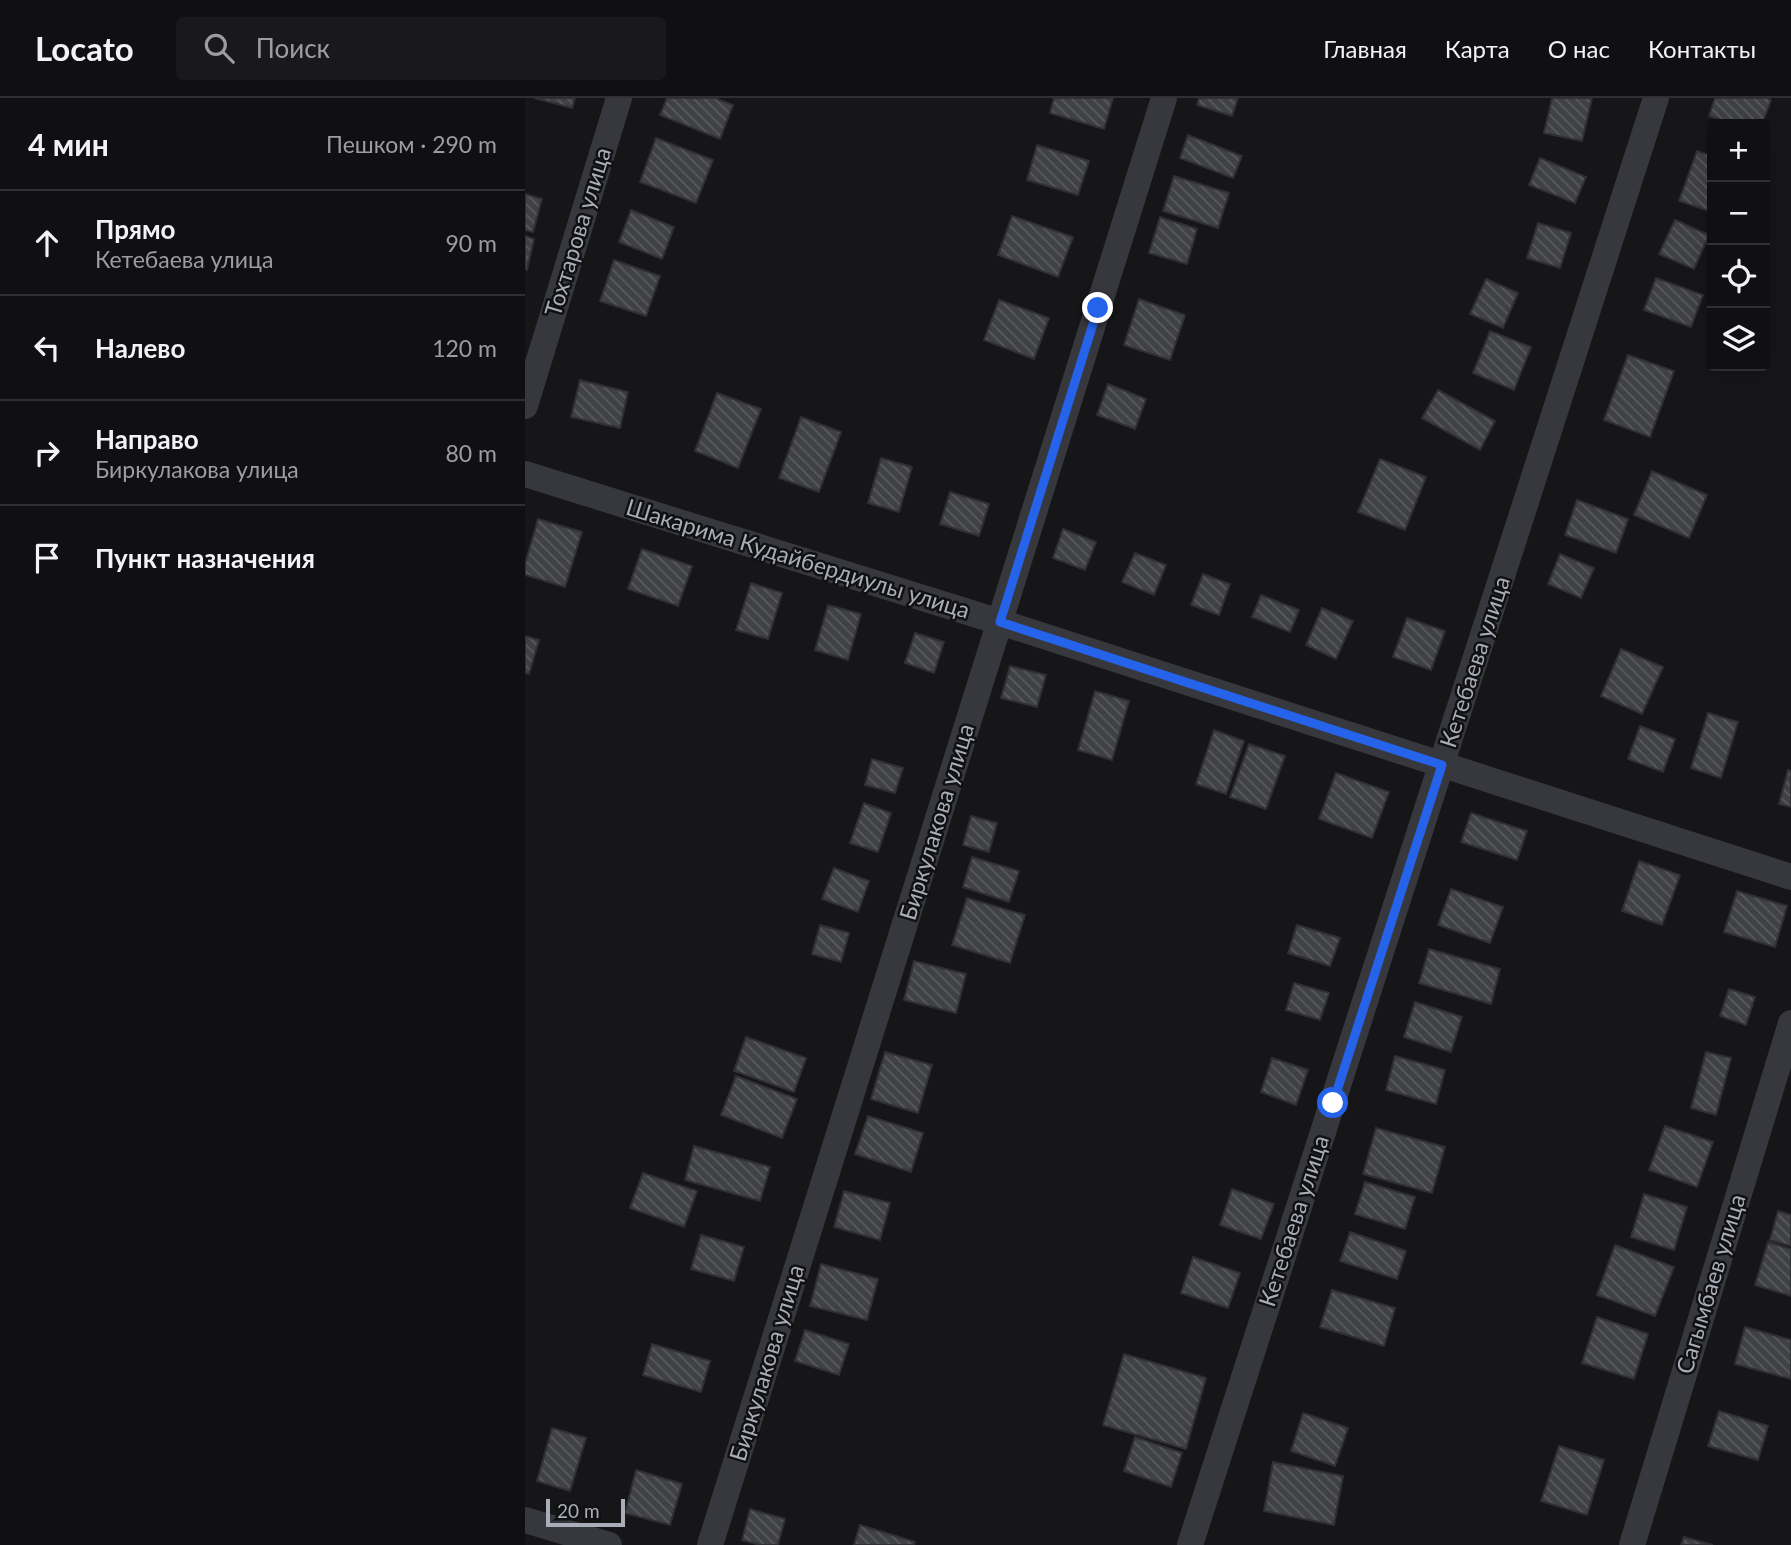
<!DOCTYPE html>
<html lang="ru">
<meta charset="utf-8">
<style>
:root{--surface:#101012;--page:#19191b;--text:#f1f3f6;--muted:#9c9d9f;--line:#303032}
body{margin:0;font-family:Lato,sans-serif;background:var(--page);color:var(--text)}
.controls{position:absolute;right:21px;top:21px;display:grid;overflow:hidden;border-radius:7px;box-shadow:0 7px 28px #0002}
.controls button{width:63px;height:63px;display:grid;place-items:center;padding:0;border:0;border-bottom:2px solid var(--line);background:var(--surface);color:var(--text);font:35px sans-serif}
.scale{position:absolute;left:21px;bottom:18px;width:79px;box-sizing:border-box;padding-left:7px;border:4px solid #a8adb8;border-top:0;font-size:19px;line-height:24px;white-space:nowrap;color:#a8adb8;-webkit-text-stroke:5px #111113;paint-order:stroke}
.stop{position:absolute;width:21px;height:21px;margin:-16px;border:5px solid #2563eb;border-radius:50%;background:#fff}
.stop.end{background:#2563eb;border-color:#fff;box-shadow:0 2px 7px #0008}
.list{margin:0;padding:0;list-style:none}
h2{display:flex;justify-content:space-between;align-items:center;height:91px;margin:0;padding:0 28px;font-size:30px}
h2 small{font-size:23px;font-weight:400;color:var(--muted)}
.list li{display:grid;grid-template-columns:46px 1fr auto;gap:21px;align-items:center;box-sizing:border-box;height:105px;padding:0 28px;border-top:2px solid var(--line)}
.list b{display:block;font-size:26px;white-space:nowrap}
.list p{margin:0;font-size:23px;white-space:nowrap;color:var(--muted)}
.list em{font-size:23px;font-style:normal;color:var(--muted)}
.icon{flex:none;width:38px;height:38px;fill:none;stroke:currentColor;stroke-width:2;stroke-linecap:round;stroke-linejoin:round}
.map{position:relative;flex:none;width:1266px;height:1447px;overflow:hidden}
header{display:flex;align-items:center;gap:42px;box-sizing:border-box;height:98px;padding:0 35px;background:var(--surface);border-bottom:2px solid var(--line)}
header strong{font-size:33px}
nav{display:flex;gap:38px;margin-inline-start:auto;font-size:24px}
.search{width:490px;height:63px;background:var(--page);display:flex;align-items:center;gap:18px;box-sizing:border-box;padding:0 24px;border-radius:7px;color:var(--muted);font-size:26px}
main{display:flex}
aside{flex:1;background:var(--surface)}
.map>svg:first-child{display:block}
.building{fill:url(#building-back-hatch);stroke:#303034;stroke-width:2}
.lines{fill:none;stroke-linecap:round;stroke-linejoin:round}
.minor{stroke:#37383d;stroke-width:26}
.route{stroke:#2563eb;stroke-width:9}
.labels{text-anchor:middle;stroke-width:5;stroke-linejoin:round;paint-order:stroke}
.street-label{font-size:23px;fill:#a8adb8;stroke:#111113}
</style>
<header>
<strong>Locato</strong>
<div class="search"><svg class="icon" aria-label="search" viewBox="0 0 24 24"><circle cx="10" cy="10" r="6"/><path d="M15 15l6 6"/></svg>Поиск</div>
<nav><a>Главная</a><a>Карта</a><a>О нас</a><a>Контакты</a></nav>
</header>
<main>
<aside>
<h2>4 мин<small>Пешком · 290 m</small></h2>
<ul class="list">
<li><svg class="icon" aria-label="ahead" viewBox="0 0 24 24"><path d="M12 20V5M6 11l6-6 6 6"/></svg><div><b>Прямо</b><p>Кетебаева улица</p></div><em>90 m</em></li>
<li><svg class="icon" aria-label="left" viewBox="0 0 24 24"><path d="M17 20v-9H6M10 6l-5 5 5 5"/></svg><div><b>Налево</b></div><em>120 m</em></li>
<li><svg class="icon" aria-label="right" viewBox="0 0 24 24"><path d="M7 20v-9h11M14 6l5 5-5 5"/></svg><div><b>Направо</b><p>Биркулакова улица</p></div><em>80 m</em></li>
<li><svg class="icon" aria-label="arrive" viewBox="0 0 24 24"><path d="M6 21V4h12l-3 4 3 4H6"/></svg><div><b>Пункт назначения</b></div></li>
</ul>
</aside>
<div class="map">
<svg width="1266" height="1447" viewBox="0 0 1266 1447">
<defs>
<pattern id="building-back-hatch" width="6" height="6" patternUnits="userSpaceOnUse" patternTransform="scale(1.75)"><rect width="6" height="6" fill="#404145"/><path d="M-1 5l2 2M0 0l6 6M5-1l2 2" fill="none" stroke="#595a5e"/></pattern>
</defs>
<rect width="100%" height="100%" fill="#161618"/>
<g class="building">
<polygon points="9,0 50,0 47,10"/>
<polygon points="142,0 190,0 208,7 195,41 135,17"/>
<polygon points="529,0 588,0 579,31 525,15"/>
<polygon points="674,0 713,0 707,18 672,7"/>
<polygon points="1027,0 1067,0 1057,43 1019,35"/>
<polygon points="1190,0 1242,0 1246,2 1237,26 1208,26 1184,18"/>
<polygon points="663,37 717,58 708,80 655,60"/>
<polygon points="131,40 188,62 171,105 115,84"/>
<polygon points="512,47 564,63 553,97 502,82"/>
<polygon points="1172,53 1187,58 1187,114 1154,103"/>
<polygon points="1015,60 1061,79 1050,105 1004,87"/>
<polygon points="649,78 704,95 693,130 638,113"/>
<polygon points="0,96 17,101 8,134 0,132"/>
<polygon points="106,112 149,129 137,161 94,144"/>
<polygon points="487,118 548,139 533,179 473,157"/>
<polygon points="635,119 672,131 662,166 624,155"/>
<polygon points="1150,122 1184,137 1169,171 1134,156"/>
<polygon points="1013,125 1046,135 1035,170 1002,160"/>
<polygon points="0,138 9,141 2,172 0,171"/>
<polygon points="89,162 135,178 121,218 75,203"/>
<polygon points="1131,180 1178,197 1166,229 1119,212"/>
<polygon points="961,181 993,195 978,230 945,216"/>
<polygon points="614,201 660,217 645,262 599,247"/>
<polygon points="474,202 524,220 509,261 459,242"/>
<polygon points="965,233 1006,249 989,292 948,275"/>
<polygon points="1103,257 1149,273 1125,339 1079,322"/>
<polygon points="55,282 103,294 95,330 46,319"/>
<polygon points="583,286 621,301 610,331 572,317"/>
<polygon points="913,292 970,323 955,352 897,320"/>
<polygon points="192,295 236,311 213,370 170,353"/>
<polygon points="276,319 316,334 294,394 254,380"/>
<polygon points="356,360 387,369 374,414 343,405"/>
<polygon points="855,361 901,379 880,432 833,414"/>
<polygon points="1127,373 1182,397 1164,440 1109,417"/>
<polygon points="425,394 464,406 454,438 415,426"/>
<polygon points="1052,402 1103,421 1091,455 1040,437"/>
<polygon points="13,421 57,434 40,489 0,477 0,466"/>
<polygon points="538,431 571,444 560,472 528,460"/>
<polygon points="117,451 167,468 153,508 103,491"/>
<polygon points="610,455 641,467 629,497 597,484"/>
<polygon points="1035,456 1069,470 1056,500 1023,486"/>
<polygon points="678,476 705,486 694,517 666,507"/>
<polygon points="226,485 257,495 243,541 211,532"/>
<polygon points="736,497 774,512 765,534 727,519"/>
<polygon points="303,507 336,516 323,562 290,552"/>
<polygon points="797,510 828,523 811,561 781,547"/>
<polygon points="882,520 920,533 906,572 868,559"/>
<polygon points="390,535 419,544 409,575 380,565"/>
<polygon points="0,538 14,542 4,576 0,575"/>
<polygon points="1096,551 1138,569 1117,616 1076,598"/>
<polygon points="485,568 521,577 512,609 476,600"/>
<polygon points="570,593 604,603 587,662 553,652"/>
<polygon points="1183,615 1213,624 1196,680 1166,670"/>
<polygon points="1115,628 1150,641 1138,674 1103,661"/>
<polygon points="689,632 719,643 701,696 671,686"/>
<polygon points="724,646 760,658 741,711 705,699"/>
<polygon points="347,661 378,670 370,695 340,687"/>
<polygon points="1263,672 1266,673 1266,709 1254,706"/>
<polygon points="811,675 864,694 847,740 794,721"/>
<polygon points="339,705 366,715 353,754 325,745"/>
<polygon points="946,715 1002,733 992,762 936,744"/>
<polygon points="446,718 472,725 464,754 438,747"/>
<polygon points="447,759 494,773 484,804 438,789"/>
<polygon points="1114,763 1155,777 1137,827 1097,813"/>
<polygon points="309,770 344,783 333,814 297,801"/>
<polygon points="926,791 978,809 965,845 913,827"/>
<polygon points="1212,793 1262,808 1250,849 1199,834"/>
<polygon points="442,800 500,817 485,865 427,847"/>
<polygon points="295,827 324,835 316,864 287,856"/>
<polygon points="772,827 815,840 805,868 763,855"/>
<polygon points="904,851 975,871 966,906 894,885"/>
<polygon points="389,863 441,876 431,915 379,902"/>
<polygon points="769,885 804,895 795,922 761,912"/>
<polygon points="1204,891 1230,899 1221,927 1195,918"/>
<polygon points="890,904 937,919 926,954 879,939"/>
<polygon points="221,939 281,960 269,994 209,973"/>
<polygon points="360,954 407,967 393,1015 346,1001"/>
<polygon points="1181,954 1206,960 1191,1017 1166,1010"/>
<polygon points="870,958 920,972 911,1006 861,992"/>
<polygon points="747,960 783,972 771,1007 736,994"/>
<polygon points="211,978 272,1001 257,1040 196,1017"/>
<polygon points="343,1018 398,1035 386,1074 330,1056"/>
<polygon points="1140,1028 1188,1044 1172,1089 1124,1072"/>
<polygon points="851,1030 920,1049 907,1095 838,1076"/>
<polygon points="169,1048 245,1069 235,1103 160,1082"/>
<polygon points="118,1075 172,1093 159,1129 105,1110"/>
<polygon points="840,1084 890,1099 880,1131 830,1116"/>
<polygon points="707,1091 749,1106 736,1141 695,1127"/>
<polygon points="319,1093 365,1105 355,1142 309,1129"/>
<polygon points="1119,1096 1162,1109 1149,1152 1106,1139"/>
<polygon points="1253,1113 1266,1117 1266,1148 1245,1142"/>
<polygon points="825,1134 881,1153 872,1181 815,1163"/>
<polygon points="176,1137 219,1149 209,1183 166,1171"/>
<polygon points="1243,1144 1266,1151 1266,1198 1230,1187"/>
<polygon points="1090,1147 1149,1169 1130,1218 1072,1197"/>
<polygon points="668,1159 715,1175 703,1210 656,1195"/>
<polygon points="296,1166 353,1181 342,1222 285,1208"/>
<polygon points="807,1192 870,1210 859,1248 795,1229"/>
<polygon points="1072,1219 1123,1236 1109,1281 1057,1265"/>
<polygon points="1220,1229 1266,1242 1266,1281 1210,1266"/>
<polygon points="280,1232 324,1246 314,1277 270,1263"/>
<polygon points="127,1246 185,1263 176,1294 118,1277"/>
<polygon points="599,1256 681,1280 661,1351 578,1327"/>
<polygon points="1194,1313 1243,1328 1233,1362 1183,1348"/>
<polygon points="778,1315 823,1330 810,1368 766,1353"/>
<polygon points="27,1330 61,1340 45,1393 12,1383"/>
<polygon points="610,1339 657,1355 646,1389 599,1373"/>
<polygon points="1034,1348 1079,1362 1062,1417 1016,1403"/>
<polygon points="748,1364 818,1378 809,1427 739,1413"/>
<polygon points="111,1372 157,1386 145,1427 100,1415"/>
<polygon points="225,1411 260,1421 253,1447 235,1447 217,1442"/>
<polygon points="335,1427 390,1444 389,1447 329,1447"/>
<polygon points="1159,1439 1188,1447 1156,1447"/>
</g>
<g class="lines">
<g class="minor">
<polyline points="0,308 94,0"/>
<polyline points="0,376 475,524 1266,779"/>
<polyline points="0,1422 84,1447"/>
<polyline points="185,1447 639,0"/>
<polyline points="665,1447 1131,0"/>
<polyline points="1107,1447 1266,925"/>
</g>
</g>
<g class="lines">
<polyline class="route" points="573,210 475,524 917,667 808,1005"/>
</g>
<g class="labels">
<g class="street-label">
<text transform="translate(53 134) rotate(-73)" y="8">Тохтарова улица</text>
<text transform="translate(273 461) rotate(17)" y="8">Шакарима Кудайбердиулы улица</text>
<text transform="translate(950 564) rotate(-72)" y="8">Кетебаева улица</text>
<text transform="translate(412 724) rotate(-73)" y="8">Биркулакова улица</text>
<text transform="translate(769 1123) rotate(-72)" y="8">Кетебаева улица</text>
<text transform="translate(1186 1186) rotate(-73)" y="8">Сагымбаев улица</text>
<text transform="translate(242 1265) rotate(-73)" y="8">Биркулакова улица</text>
</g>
</g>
</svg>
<div class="controls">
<button>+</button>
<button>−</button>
<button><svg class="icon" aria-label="locate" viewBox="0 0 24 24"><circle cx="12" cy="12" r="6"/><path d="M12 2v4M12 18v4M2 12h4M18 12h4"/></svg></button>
<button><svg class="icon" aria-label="layers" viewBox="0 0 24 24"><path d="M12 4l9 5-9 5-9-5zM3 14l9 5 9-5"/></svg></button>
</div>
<div class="scale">20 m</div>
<div class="stop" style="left:808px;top:1005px"></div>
<div class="stop end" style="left:573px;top:210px"></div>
</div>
</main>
